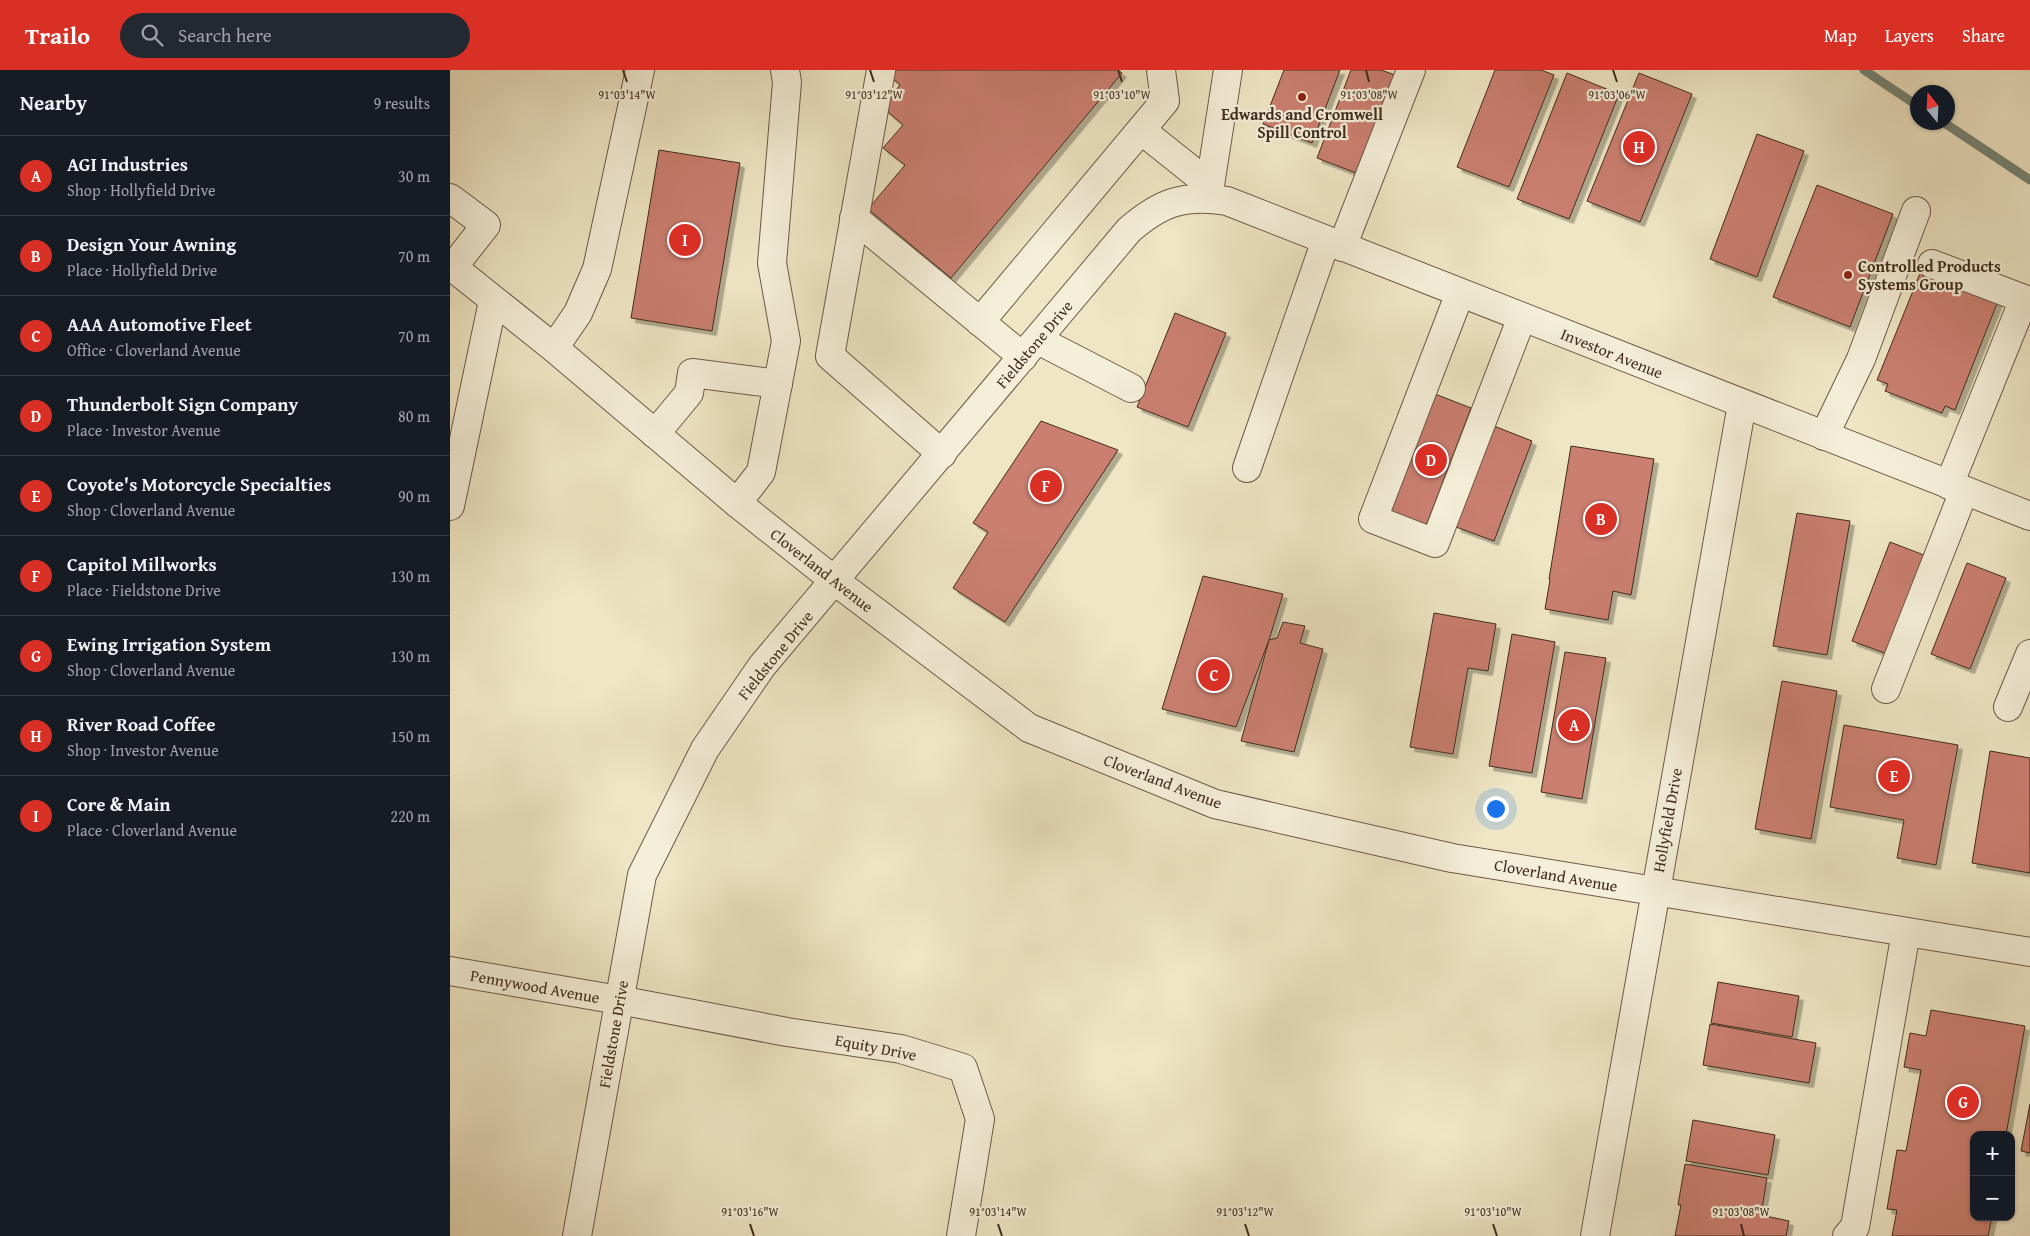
<!DOCTYPE html>
<meta charset="utf-8">
<style>
:root{--surface:#171b24;--page:#242831;--text:#f1f3f6;--muted:#9ea1a6;--line:#363941;--accent:#d93025}
body{margin:0;font-family:"Gentium Book Plus",serif;background:var(--page);color:var(--text)}
.controls{position:absolute;right:15px;bottom:15px;display:grid;overflow:hidden;border-radius:10px;box-shadow:0 1px 4px #0004}
.controls button{width:45px;height:45px;display:grid;place-items:center;padding:0;border:0;border-bottom:1px solid var(--line);background:var(--surface);color:var(--text);font:25px sans-serif}
.compass{position:absolute;left:1460px;top:15px;width:45px;height:45px;border-radius:50%;background:var(--surface);box-shadow:0 1px 4px #0004;rotate:342deg}
.you{position:absolute;left:1045px;top:738px;width:18px;height:18px;margin:-12px;border:4px solid #fff;border-radius:50%;background:#1a73e8;box-shadow:0 0 0 8px #1a73e833}
.badge{display:grid;place-items:center;width:32px;height:32px;border-radius:50%;background:var(--accent);color:#fff;font-size:16px;font-weight:700}
.pin{position:absolute;translate:-50% -50%;border:2px solid #fff;box-shadow:0 1px 5px #0006}
.list{margin:0;padding:0;list-style:none}
h2{display:flex;justify-content:space-between;align-items:center;height:65px;margin:0;padding:0 20px;font-size:21px}
h2 small{font-size:16px;font-weight:400;color:var(--muted)}
.list li{display:grid;grid-template-columns:32px 1fr auto;gap:15px;align-items:center;box-sizing:border-box;height:80px;padding:0 20px;border-top:1px solid var(--line)}
.list b{display:block;font-size:19px;white-space:nowrap}
.list p{margin:0;font-size:16px;white-space:nowrap;color:var(--muted)}
.list em{font-size:16px;font-style:normal;color:var(--muted)}
.icon{flex:none;width:28px;height:28px;fill:none;stroke:currentColor;stroke-width:2;stroke-linecap:round;stroke-linejoin:round}
.map{position:relative;flex:none;width:1580px;height:1166px;overflow:hidden}
header{display:flex;align-items:center;gap:30px;box-sizing:border-box;height:70px;padding:0 25px;background:var(--accent);color:#fff}
header strong{font-size:24px}
nav{display:flex;gap:28px;margin-inline-start:auto;font-size:18px}
.search{width:350px;height:45px;background:var(--page);display:flex;align-items:center;gap:12px;box-sizing:border-box;padding:0 18px;border-radius:28px;color:var(--muted);font-size:19px}
main{display:flex}
aside{flex:1;background:var(--surface)}
.map>svg:first-child{display:block}
.lines{fill:none;stroke-linecap:round;stroke-linejoin:round}
.stream{stroke:#768576;stroke-width:9}
.building{fill:#ca7f6f;stroke:#402c1d;filter:url(#shadow)}
.minor-casing{stroke:#6c5a47;stroke-width:30}
.minor{stroke:#f5efd9;stroke-width:28}
.ticks{fill:none;stroke:#402c1d;stroke-width:2}
.poi-dot{fill:#8f2418;stroke:#f5efd9;stroke-width:2}
.labels{text-anchor:middle;stroke-width:4.5;stroke-linejoin:round;paint-order:stroke}
.poi-label{font-size:16px;font-weight:bold;fill:#402c1d;stroke:#f5efd9}
.street-label{font-size:16px;fill:#402c1d;stroke:#f5efd9}
.ticks-label{font-size:12px;text-anchor:middle;fill:#402c1d;stroke:#f5efd9;stroke-width:4.5;stroke-linejoin:round;paint-order:stroke}
</style>
<header>
<strong>Trailo</strong>
<div class="search"><svg class="icon" aria-label="search" viewBox="0 0 24 24"><circle cx="10" cy="10" r="6"/><path d="M15 15l6 6"/></svg>Search here</div>
<nav><a>Map</a><a>Layers</a><a>Share</a></nav>
</header>
<main>
<aside>
<h2>Nearby<small>9 results</small></h2>
<ul class="list">
<li><span class="badge">A</span><div><b>AGI Industries</b><p>Shop · Hollyfield Drive</p></div><em>30 m</em></li>
<li><span class="badge">B</span><div><b>Design Your Awning</b><p>Place · Hollyfield Drive</p></div><em>70 m</em></li>
<li><span class="badge">C</span><div><b>AAA Automotive Fleet</b><p>Office · Cloverland Avenue</p></div><em>70 m</em></li>
<li><span class="badge">D</span><div><b>Thunderbolt Sign Company</b><p>Place · Investor Avenue</p></div><em>80 m</em></li>
<li><span class="badge">E</span><div><b>Coyote's Motorcycle Specialties</b><p>Shop · Cloverland Avenue</p></div><em>90 m</em></li>
<li><span class="badge">F</span><div><b>Capitol Millworks</b><p>Place · Fieldstone Drive</p></div><em>130 m</em></li>
<li><span class="badge">G</span><div><b>Ewing Irrigation System</b><p>Shop · Cloverland Avenue</p></div><em>130 m</em></li>
<li><span class="badge">H</span><div><b>River Road Coffee</b><p>Shop · Investor Avenue</p></div><em>150 m</em></li>
<li><span class="badge">I</span><div><b>Core &amp; Main</b><p>Place · Cloverland Avenue</p></div><em>220 m</em></li>
</ul>
</aside>
<div class="map">
<svg width="1580" height="1166" viewBox="0 0 1580 1166">
<defs>
<filter id="shadow"><feDropShadow dx="4.5" dy="4.5" stdDeviation="0" flood-color="#0004"/></filter>
</defs>
<rect width="100%" height="100%" fill="#efe6c5"/>
<filter id="stains"><feTurbulence type="fractalNoise" baseFrequency=".004" numOctaves="4"/><feColorMatrix values="0 0 0 0 .2 0 0 0 0 .09 0 0 0 0 .02 0 0 0 .5 -.17"/></filter>
<radialGradient id="worn" r=".72"><stop offset=".6" stop-color="#630" stop-opacity="0"/><stop offset="1" stop-color="#630" stop-opacity=".3"/></radialGradient>
<g class="lines">
<g class="stream">
<polyline points="1414,0 1468,36"/>
<polyline points="1493,52 1580,110"/>
</g>
</g>
<g class="building">
<polygon points="437,0 668,0 672,3 501,208 418,139 455,95 433,78 453,55 432,37 450,15 435,2"/>
<polygon points="834,0 890,0 862,73 813,54"/>
<polygon points="901,0 931,0 945,5 906,103 867,88"/>
<polygon points="1045,0 1091,0 1104,5 1059,117 1007,97"/>
<polygon points="1117,3 1169,24 1119,149 1067,129"/>
<polygon points="1189,3 1242,24 1190,152 1137,131"/>
<polygon points="1307,64 1354,81 1307,207 1260,189"/>
<polygon points="209,80 290,93 262,261 181,248"/>
<polygon points="1367,115 1443,144 1400,257 1323,227"/>
<polygon points="1471,201 1548,231 1505,340 1495,336 1492,343 1435,321 1438,314 1427,310"/>
<polygon points="725,243 776,263 738,357 687,337"/>
<polygon points="985,324 1021,338 976,456 940,442"/>
<polygon points="591,351 668,380 555,552 503,518 538,462 523,453"/>
<polygon points="1044,356 1082,371 1044,471 1006,457"/>
<polygon points="1121,376 1204,389 1181,525 1163,521 1158,550 1095,539 1100,510 1099,509"/>
<polygon points="1347,443 1400,451 1377,585 1323,576"/>
<polygon points="1440,472 1479,487 1440,585 1402,571"/>
<polygon points="1517,493 1556,508 1520,599 1481,584"/>
<polygon points="753,506 833,524 819,570 786,657 712,639"/>
<polygon points="984,543 1046,554 1038,601 1018,598 1003,684 960,677"/>
<polygon points="833,552 855,556 850,573 873,579 844,682 791,671 819,570 827,568"/>
<polygon points="1062,564 1105,572 1082,703 1039,696"/>
<polygon points="1115,582 1156,588 1132,729 1091,722"/>
<polygon points="1332,611 1387,621 1361,769 1305,759"/>
<polygon points="1394,655 1508,675 1486,795 1447,788 1454,750 1380,737"/>
<polygon points="1540,681 1580,688 1580,803 1522,793"/>
<polygon points="1268,912 1349,926 1342,967 1261,953"/>
<polygon points="1481,940 1575,956 1556,1065 1524,1065 1524,1147 1542,1147 1538,1166 1442,1166 1447,1140 1437,1139 1447,1080 1456,1081 1471,1000 1454,997 1460,963 1476,966"/>
<polygon points="1260,954 1366,973 1359,1013 1253,995"/>
<polygon points="1580,1034 1580,1083 1571,1081"/>
<polygon points="1243,1050 1325,1065 1318,1105 1236,1091"/>
<polygon points="1235,1094 1317,1108 1311,1145 1339,1151 1336,1166 1225,1166 1231,1135 1228,1135"/>
</g>
<g class="lines">
<g class="minor-casing">
<g id="minor">
<polyline points="431,0 380,286 492,384"/>
<polyline points="691,60 760,115"/>
<polyline points="0,128 36,155 3,197"/>
<polyline points="758,128 778,0"/>
<polyline points="404,148 573,287"/>
<polyline points="892,177 961,0"/>
<polyline points="1482,194 1574,229 1499,415"/>
<polyline points="0,195 104,278 287,433 385,511 579,658 765,734 1002,788 1580,882"/>
<polyline points="1010,223 923,449 985,473 1072,247"/>
<polyline points="530,252 715,31 711,0"/>
<polyline points="588,270 681,318"/>
<polyline points="104,278 128,243 147,199 190,0"/>
<polyline points="205,364 239,323 242,303 328,314"/>
<polyline points="1374,366 1411,289 1466,141"/>
<polyline points="797,398 876,170"/>
<polyline points="287,433 311,402 336,271 322,193 337,12 335,0"/>
<polyline points="0,436 43,231"/>
<polyline points="1436,619 1514,421"/>
<polyline points="1558,637 1580,584"/>
<polyline points="0,901 169,930 337,962 451,979 513,998 530,1049 511,1166"/>
<path d="M127,1166L192,805L255,679L312,596L679,160C711,132 735,124 777,131L1580,446"/>
<polyline points="1145,1166 1292,334"/>
<polyline points="1397,1166 1405,1157 1456,862"/>
</g>
</g>
<use href="#minor" class="minor"/>
</g>
<path class="ticks" d="M173,0L177,12M420,0L424,12M668,0L672,12M916,0L919,12M1163,0L1167,12M300,1154L304,1166M548,1154L552,1166M795,1154L799,1166M1043,1154L1047,1166M1291,1154L1294,1166"/>
<g class="poi-dot">
<circle cx="852" cy="27" r="5"/>
<circle cx="1398" cy="205" r="5"/>
</g>
<g class="labels">
<g class="poi-label">
<text x="852" y="50">Edwards and Cromwell<tspan x="852" dy="18">Spill Control</tspan></text>
<text x="1408" y="202" text-anchor="start">Controlled Products<tspan x="1408" dy="18">Systems Group</tspan></text>
</g>
<g class="street-label">
<text transform="translate(584 274) rotate(-50)" y="6">Fieldstone Drive</text>
<text transform="translate(1162 283) rotate(22)" y="6">Investor Avenue</text>
<text transform="translate(372 500) rotate(38)" y="6">Cloverland Avenue</text>
<text transform="translate(325 585) rotate(-51)" y="6">Fieldstone Drive</text>
<text transform="translate(713 711) rotate(21)" y="6">Cloverland Avenue</text>
<text transform="translate(1217 750) rotate(-80)" y="6">Hollyfield Drive</text>
<text transform="translate(1106 805) rotate(10)" y="6">Cloverland Avenue</text>
<text transform="translate(85 916) rotate(10)" y="6">Pennywood Avenue</text>
<text transform="translate(163 964) rotate(-80)" y="6">Fieldstone Drive</text>
<text transform="translate(426 977) rotate(11)" y="6">Equity Drive</text>
</g>
</g>
<g class="ticks-label">
<text x="177" y="29">91°03'14"W</text>
<text x="424" y="29">91°03'12"W</text>
<text x="672" y="29">91°03'10"W</text>
<text x="919" y="29">91°03'08"W</text>
<text x="1167" y="29">91°03'06"W</text>
<text x="300" y="1146">91°03'16"W</text>
<text x="548" y="1146">91°03'14"W</text>
<text x="795" y="1146">91°03'12"W</text>
<text x="1043" y="1146">91°03'10"W</text>
<text x="1291" y="1146">91°03'08"W</text>
</g>
<rect width="100%" height="100%" filter="url(#stains)"/>
<rect width="100%" height="100%" fill="url(#worn)"/>
</svg>
<div class="controls">
<button>+</button>
<button>−</button>
</div>
<svg class="compass" viewBox="-18 -18 36 36"><path d="M0-13l5 13h-10z" fill="#e53935"/><path d="M0 13l5-13h-10z" fill="#9ea1a6"/></svg>
<div class="you"></div>
<div class="pin badge" style="left:1124px;top:655px">A</div>
<div class="pin badge" style="left:1151px;top:449px">B</div>
<div class="pin badge" style="left:764px;top:605px">C</div>
<div class="pin badge" style="left:981px;top:390px">D</div>
<div class="pin badge" style="left:1444px;top:706px">E</div>
<div class="pin badge" style="left:596px;top:416px">F</div>
<div class="pin badge" style="left:1513px;top:1032px">G</div>
<div class="pin badge" style="left:1189px;top:77px">H</div>
<div class="pin badge" style="left:235px;top:170px">I</div>
</div>
</main>
